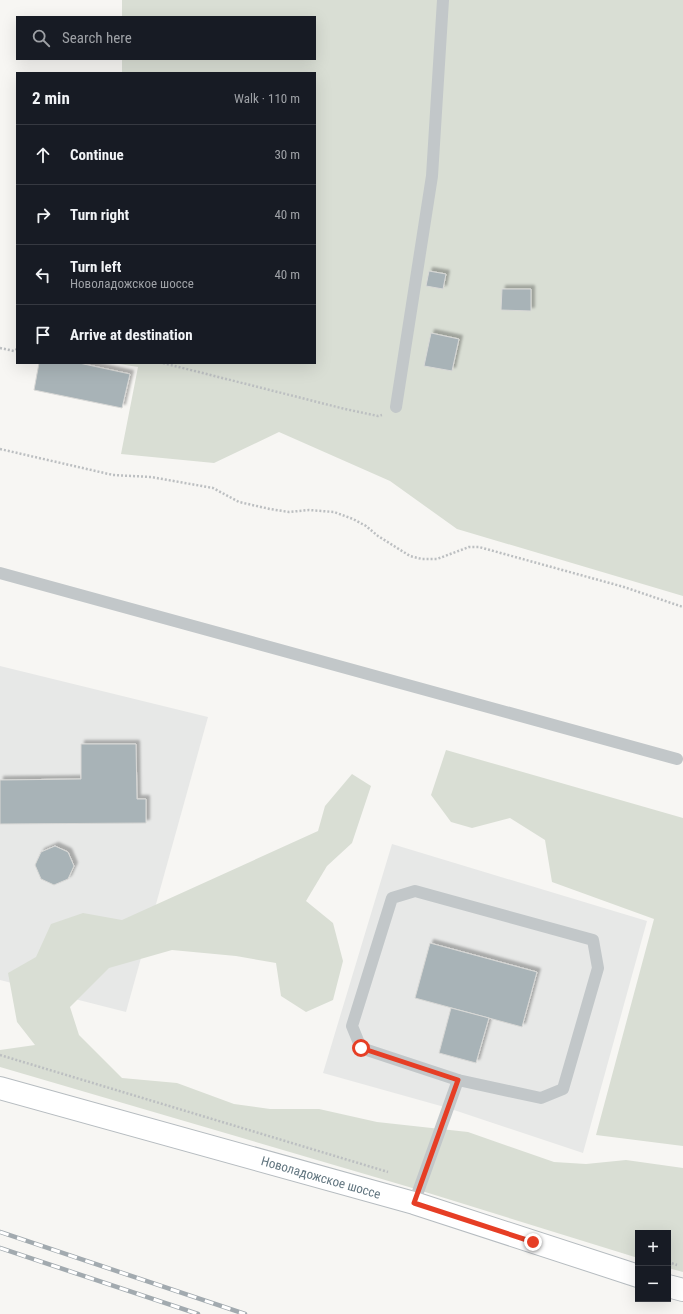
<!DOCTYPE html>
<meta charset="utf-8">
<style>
:root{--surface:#171b24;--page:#20242c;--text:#f1f3f6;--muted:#9ea1a6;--line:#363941}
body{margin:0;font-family:"Roboto Condensed",sans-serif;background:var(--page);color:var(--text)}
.controls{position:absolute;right:12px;bottom:12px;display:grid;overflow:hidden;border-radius:0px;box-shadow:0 4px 16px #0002}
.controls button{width:36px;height:36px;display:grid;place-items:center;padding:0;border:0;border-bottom:1px solid var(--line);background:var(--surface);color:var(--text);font:20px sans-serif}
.stop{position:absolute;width:12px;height:12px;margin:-9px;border:3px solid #e63e25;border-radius:50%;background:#fff}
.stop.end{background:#e63e25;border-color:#fff;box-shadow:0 1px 4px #0008}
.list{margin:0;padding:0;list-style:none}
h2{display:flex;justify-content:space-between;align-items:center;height:52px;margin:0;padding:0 16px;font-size:17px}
h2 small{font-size:13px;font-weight:400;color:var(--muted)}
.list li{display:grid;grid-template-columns:26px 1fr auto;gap:12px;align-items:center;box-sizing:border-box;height:60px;padding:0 16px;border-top:1px solid var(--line)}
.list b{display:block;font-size:15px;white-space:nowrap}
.list p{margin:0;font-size:13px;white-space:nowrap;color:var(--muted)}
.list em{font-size:13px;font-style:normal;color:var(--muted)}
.icon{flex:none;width:22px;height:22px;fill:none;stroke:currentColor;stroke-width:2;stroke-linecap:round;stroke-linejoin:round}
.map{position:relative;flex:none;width:683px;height:1314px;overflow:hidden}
.search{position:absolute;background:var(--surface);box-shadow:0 4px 16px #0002;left:16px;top:16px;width:300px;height:44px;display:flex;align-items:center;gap:10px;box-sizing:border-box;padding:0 14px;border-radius:0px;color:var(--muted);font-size:15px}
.panel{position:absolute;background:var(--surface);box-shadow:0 4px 16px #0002;left:16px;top:72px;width:300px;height:292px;border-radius:0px}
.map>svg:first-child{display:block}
.built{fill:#e7e8e7}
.green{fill:#d9ded4}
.building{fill:#a8b3b7;stroke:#d8d8d6;filter:url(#shadow)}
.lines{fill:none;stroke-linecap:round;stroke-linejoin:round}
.secondary-casing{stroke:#b6bcc0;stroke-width:24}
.path{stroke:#bcbfc1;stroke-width:2.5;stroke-dasharray:2 2;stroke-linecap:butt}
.lane{stroke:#c2c7c9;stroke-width:12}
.secondary{stroke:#fff;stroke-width:22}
.rail-casing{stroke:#a2aaaf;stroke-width:4.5}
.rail{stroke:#fff;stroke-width:3;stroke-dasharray:9;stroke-linecap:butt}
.route{stroke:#e63e25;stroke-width:5}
.labels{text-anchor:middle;stroke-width:4;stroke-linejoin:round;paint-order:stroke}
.street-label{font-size:13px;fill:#61757f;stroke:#fff}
</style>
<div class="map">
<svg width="683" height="1314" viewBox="0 0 683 1314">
<defs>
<filter id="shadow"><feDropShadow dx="3.5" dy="-3.5" stdDeviation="1" flood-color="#0004"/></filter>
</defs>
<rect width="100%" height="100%" fill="#f7f6f3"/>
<g class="built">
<polygon points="0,666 208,717 126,1012 0,980"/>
<polygon points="392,844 647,921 583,1153 448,1108 323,1073"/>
</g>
<g class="green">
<polygon points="122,0 683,0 683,596 457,529 390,481 279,432 214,463 121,454 138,367 113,363 315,363 315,73 122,73 122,59 315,59 315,17 122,17"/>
<polygon points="446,750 683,818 683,1146 596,1135 654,919 552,882 545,840 510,818 472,828 451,822 431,795"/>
<polygon points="352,774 371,786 352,843 327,866 306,901 333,923 343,961 333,1000 306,1012 281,996 276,963 236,956 172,950 109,968 70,1007 79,1035 122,1078 177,1083 234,1104 270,1109 319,1109 377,1122 468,1132 554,1162 586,1164 626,1160 683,1168 683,1272 668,1268 668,1233 638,1233 638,1258 409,1187 0,1067 0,1050 35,1045 17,1022 8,973 36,957 51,924 83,913 122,920 318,831 325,806"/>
</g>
<g class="building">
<polygon points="429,271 446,274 443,289 426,286"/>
<polygon points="502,289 531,289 531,311 501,310"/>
<polygon points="431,333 459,339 452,371 424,366"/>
<polygon points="39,363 79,363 130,374 122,408 34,390"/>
<polygon points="81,744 136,744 137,799 146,799 146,823 0,824 0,780 81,779"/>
<polygon points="55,846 68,852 74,866 68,879 54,885 41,879 35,865 41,852"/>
<polygon points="430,943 537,972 522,1027 415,998"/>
<polygon points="451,1008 489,1018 476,1063 439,1053"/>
</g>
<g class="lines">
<g class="secondary-casing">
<g id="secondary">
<polyline points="0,1088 414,1203 638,1276"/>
<polyline points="668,1286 683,1290"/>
</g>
</g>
<g class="path">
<polyline points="0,348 14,351 17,349"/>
<polyline points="163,363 345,409 378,416 382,415"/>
<polyline points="0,449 113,475 151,477 213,488 239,502 270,509 289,512 309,510 334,512 353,519 366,526 378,536 410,556 422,559 437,559 469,547 479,547 624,587 683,607"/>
<polyline points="0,1055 388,1172"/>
<polyline points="668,1262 677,1265"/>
</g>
<g class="lane">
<polyline points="396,407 432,176 443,0"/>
<polyline points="0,573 677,759"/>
<polygon points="415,891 593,940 598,968 563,1089 541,1098 458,1080 361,1048 352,1026 392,898"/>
<polyline points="414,1203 458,1080"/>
</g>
<use href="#secondary" class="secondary"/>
<g class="rail-casing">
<g id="rail">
<polyline points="0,1232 245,1314"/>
<polyline points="0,1248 198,1314"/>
</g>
</g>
<use href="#rail" class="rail"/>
</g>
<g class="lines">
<polyline class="route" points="361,1048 458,1080 414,1203 533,1242"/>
</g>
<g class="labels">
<g class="street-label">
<text transform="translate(321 1177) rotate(16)" y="5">Новоладожское шоссе</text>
</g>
</g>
</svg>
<div class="controls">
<button>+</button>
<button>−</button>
</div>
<div class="stop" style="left:361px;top:1048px"></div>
<div class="stop end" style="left:533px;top:1242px"></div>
<div class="search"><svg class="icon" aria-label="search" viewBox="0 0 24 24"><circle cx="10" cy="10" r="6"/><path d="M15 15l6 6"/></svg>Search here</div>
<section class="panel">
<h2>2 min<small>Walk · 110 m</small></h2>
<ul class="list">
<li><svg class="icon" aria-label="ahead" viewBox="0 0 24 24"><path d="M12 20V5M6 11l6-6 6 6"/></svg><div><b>Continue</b></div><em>30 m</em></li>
<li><svg class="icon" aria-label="right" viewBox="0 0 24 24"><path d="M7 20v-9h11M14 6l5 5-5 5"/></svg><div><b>Turn right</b></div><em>40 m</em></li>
<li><svg class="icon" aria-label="left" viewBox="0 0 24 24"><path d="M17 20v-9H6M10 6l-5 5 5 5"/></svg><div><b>Turn left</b><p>Новоладожское шоссе</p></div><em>40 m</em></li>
<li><svg class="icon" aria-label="arrive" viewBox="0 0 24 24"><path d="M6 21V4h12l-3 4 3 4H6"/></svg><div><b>Arrive at destination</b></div></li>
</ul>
</section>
</div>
